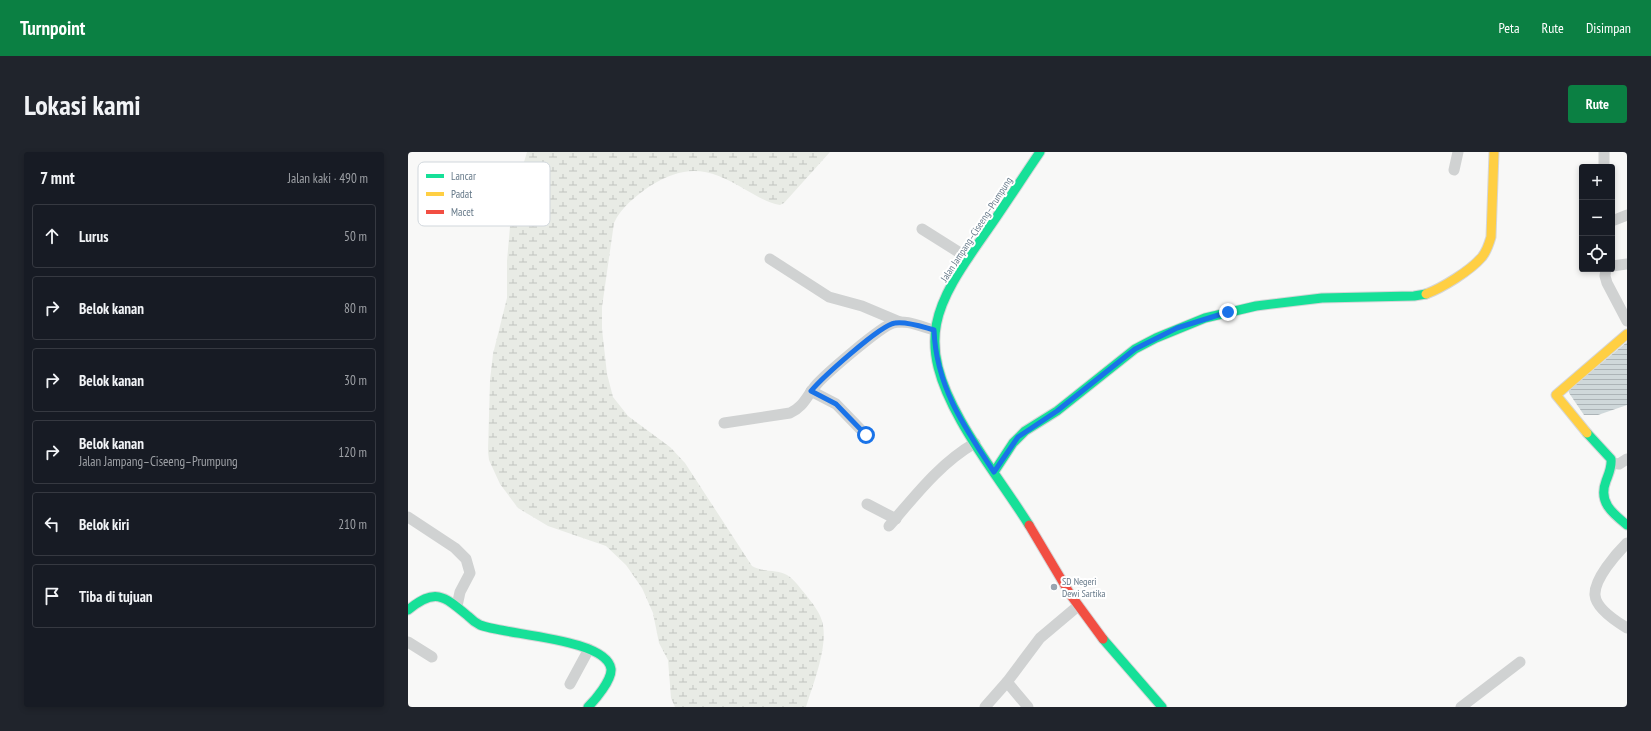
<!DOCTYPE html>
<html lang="id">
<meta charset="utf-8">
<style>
:root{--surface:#171b24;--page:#20242c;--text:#f1f3f6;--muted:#9ea1a6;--line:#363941;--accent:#0b8043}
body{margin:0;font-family:"PT Sans Narrow",sans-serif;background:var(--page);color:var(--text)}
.controls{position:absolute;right:12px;top:12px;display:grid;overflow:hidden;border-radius:4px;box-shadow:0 2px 6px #0003}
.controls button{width:36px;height:36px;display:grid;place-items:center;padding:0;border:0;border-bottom:1px solid var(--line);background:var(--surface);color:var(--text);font:20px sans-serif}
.stop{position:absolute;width:12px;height:12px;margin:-9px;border:3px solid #1a73e8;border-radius:50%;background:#fff}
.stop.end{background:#1a73e8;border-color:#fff;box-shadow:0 1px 4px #0008}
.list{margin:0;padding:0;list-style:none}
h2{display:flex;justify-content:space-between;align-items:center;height:52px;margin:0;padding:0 16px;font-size:17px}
h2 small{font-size:13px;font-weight:400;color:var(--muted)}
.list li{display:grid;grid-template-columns:26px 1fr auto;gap:12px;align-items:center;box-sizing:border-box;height:64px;margin:0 8px 8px;padding:0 8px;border:1px solid var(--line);border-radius:4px}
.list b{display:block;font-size:15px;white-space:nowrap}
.list p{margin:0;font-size:13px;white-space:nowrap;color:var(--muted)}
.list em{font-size:13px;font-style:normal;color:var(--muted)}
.icon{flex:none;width:22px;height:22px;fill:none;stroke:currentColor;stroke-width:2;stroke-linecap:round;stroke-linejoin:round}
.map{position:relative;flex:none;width:1219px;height:555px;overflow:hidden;border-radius:4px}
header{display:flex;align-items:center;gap:24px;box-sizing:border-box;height:56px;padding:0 20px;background:var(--accent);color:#fff}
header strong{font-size:19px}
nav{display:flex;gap:22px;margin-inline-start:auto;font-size:14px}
.intro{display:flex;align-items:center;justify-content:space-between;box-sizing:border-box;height:96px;padding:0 24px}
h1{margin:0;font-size:28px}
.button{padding:10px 18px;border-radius:4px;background:var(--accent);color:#fff;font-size:14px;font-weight:700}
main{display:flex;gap:24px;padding:0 24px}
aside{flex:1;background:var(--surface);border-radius:4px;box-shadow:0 2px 6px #0003}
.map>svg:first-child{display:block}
.wetland{fill:url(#wetland-marsh)}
.water{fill:url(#water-rules)}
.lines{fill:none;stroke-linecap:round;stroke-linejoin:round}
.fast-casing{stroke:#d5d6d7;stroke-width:11}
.slow-casing{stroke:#d5d6d7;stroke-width:11}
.jam-casing{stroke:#d5d6d7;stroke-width:11}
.street{stroke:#d0d2d2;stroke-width:11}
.fast{stroke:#16e098;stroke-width:9}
.slow{stroke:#ffcf43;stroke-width:9}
.jam{stroke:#f24e42;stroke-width:9}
.route{stroke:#1a73e8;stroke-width:5}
.poi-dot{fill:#99a5b0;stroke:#fff;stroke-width:1.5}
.labels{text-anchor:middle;stroke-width:4;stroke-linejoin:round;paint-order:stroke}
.street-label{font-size:10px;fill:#667989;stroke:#fff}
.poi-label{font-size:10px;fill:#667989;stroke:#fff;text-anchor:start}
.key{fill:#fff;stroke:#d1d7dc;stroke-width:1}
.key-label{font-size:11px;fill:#667989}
</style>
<header>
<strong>Turnpoint</strong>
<nav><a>Peta</a><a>Rute</a><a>Disimpan</a></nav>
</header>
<div class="intro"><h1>Lokasi kami</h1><a class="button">Rute</a></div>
<main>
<aside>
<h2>7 mnt<small>Jalan kaki · 490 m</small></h2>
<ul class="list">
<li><svg class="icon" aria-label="ahead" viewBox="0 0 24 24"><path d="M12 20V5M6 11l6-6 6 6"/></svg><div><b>Lurus</b></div><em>50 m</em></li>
<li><svg class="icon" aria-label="right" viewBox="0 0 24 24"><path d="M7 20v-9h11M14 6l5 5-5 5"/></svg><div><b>Belok kanan</b></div><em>80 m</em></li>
<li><svg class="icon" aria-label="right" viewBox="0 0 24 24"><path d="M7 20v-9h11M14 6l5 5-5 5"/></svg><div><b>Belok kanan</b></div><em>30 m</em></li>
<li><svg class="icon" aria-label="right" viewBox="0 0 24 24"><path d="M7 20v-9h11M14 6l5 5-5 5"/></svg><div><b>Belok kanan</b><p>Jalan Jampang–Ciseeng–Prumpung</p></div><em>120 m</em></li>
<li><svg class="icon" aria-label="left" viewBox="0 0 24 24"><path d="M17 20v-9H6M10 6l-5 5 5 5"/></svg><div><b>Belok kiri</b></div><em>210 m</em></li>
<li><svg class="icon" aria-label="arrive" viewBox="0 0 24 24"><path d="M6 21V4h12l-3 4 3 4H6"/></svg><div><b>Tiba di tujuan</b></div></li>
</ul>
</aside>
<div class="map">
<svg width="1219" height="555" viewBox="0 0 1219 555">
<defs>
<pattern id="wetland-marsh" width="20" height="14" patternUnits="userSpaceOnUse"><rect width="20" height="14" fill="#e8ebe5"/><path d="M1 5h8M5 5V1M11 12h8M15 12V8" fill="none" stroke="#c0c3bf"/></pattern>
<pattern id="water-rules" width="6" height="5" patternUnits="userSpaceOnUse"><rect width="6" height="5" fill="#cfd8da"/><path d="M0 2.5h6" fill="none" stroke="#acb4b7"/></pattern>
</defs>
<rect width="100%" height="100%" fill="#f8f8f7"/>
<path class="wetland" d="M119,0H422L376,51L372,53C359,51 349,44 338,38C302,16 279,11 242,34C228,44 213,55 206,71L194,155V177L199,222L205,245L220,264L262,295L277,311L344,414C356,421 370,417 379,423C387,428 392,436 398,443C404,451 411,459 414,469C421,493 405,532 398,555H267L263,546L260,508L251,491L245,461L234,436L218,413L198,394L140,374L110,356L92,332L81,308L80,299L82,228L85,202L99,146V109L103,63L107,40Z"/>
<polygon class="water" points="1219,190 1219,253 1190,263 1176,263 1161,241 1161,238"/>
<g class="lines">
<g class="fast-casing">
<g id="fast">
<path d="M1179,281L1203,307C1204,315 1201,321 1198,329C1190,350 1204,361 1219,373"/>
<polyline points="586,320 605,291 617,279 649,259 727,197 748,186 797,166 848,154 914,146 1006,144 1018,142"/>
<path d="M621,373C599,338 573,305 553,269C507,187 526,154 576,83C595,56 613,28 632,0"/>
<path d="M0,458C27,436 35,443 60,464C63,467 68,471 72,473C96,483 199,486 203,517C204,528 187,548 180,555"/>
<polyline points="695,487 754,555"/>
</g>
</g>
<g class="slow-casing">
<g id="slow">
<path d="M1018,142C1034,136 1062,119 1074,105C1078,100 1081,92 1083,85L1086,0"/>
<polyline points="1179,281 1148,243 1219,182"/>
</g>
</g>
<g class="jam-casing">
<polyline id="jam" points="621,373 662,442 695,487"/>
</g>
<g class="street">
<polyline points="1196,0 1196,15"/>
<polyline points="1046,18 1050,0"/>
<polyline points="1204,69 1219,63"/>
<polyline points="514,77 560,106"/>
<polyline points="362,107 421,145 454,154 492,170"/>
<polyline points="1204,114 1219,112"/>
<polyline points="1198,117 1197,124 1199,131 1219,169"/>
<polyline points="403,239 428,252 458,283"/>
<path d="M316,271L382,261C396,255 399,243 409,232C419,221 472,175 485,171C497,167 514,175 526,178"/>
<polyline points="1204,311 1211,312 1219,307"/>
<polyline points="459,352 488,367"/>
<polyline points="0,365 47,396 58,407 62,421 52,440 49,454"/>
<path d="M481,374C507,344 532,311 567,291"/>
<path d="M1219,391C1208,402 1186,427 1187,443C1188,457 1209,470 1219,476"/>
<polyline points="0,490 24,505"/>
<polyline points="599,530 620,555"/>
<polyline points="162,532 181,497"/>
<polyline points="577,555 599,530 632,486 670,454"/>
<polyline points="1053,555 1112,510"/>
</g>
<use href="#fast" class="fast"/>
<use href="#slow" class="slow"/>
<use href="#jam" class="jam"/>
</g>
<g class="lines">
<path class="route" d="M458,283L428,252L403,239C414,226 472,173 487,171C499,169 515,175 526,178C528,234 556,275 586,320L610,285L649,259L727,197L769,176L820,160"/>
</g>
<circle class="poi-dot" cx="646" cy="435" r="4"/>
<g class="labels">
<g class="street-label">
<text transform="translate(568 77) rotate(-57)" y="4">Jalan Jampang–Ciseeng–Prumpung</text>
</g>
<g class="poi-label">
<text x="654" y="433">SD Negeri<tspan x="654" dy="12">Dewi Sartika</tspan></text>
</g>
</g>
<rect x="10" y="10" width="132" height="64" rx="6" class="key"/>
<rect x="18" y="22" width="18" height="4" fill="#16e098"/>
<rect x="18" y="40" width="18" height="4" fill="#ffcf43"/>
<rect x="18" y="58" width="18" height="4" fill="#f24e42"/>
<g class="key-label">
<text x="43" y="28">Lancar</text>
<text x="43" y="46">Padat</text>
<text x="43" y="64">Macet</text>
</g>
</svg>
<div class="controls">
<button>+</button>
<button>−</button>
<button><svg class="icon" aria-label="locate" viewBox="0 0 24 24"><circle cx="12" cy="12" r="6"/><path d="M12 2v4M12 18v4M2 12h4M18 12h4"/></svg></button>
</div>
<div class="stop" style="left:458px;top:283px"></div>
<div class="stop end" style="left:820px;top:160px"></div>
</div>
</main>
